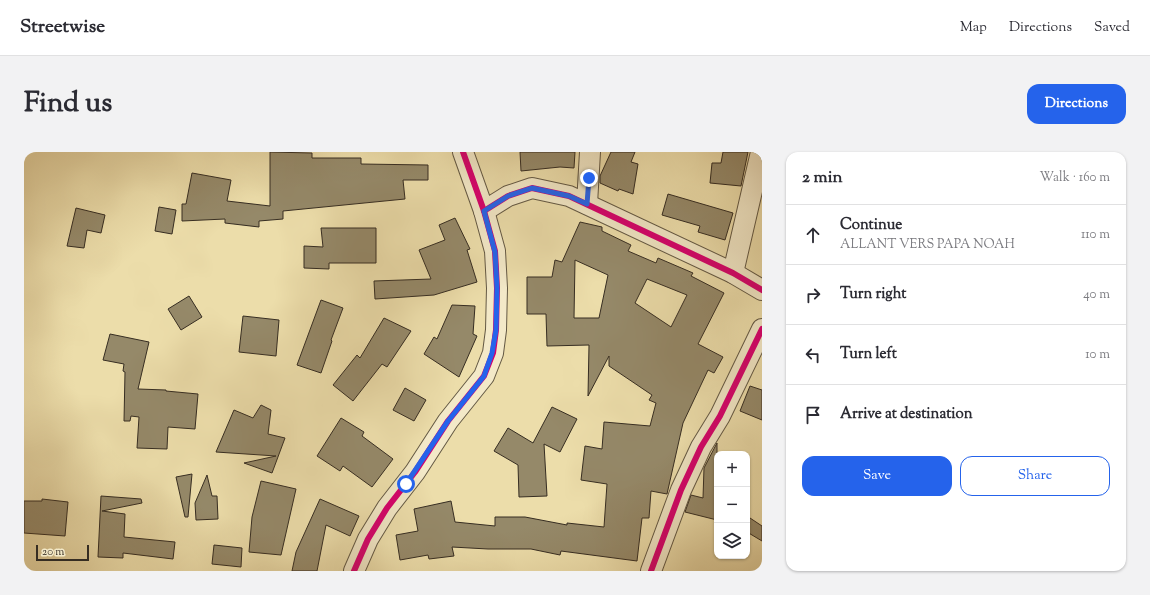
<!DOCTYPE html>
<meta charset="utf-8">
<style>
:root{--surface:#fff;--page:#f2f2f3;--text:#2b2b33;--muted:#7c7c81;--line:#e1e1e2;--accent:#2563eb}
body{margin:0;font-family:"Sorts Mill Goudy",serif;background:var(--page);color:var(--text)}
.controls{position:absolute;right:12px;bottom:12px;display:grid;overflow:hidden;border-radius:8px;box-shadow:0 1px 3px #0004}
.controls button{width:36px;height:36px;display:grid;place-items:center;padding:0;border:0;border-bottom:1px solid var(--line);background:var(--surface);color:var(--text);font:20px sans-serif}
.scale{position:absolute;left:12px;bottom:10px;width:53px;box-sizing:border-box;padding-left:4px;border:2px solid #362d22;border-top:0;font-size:11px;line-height:14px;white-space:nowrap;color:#362d22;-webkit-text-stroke:3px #f3e9c8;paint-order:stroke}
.stop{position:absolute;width:12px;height:12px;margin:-9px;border:3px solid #2563eb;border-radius:50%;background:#fff}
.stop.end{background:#2563eb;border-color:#fff;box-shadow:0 1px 4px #0008}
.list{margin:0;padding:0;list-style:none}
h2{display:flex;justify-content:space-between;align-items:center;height:52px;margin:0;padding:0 16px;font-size:17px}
h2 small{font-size:13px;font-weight:400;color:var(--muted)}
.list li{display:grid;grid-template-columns:26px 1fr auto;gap:12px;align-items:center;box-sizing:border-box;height:60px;padding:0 16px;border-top:1px solid var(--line)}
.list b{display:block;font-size:15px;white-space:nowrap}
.list p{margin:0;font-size:13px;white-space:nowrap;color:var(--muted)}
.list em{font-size:13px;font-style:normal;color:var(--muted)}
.actions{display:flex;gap:8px;padding:12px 16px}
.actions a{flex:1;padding:9px 0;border:1px solid var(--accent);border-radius:12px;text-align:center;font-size:14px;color:var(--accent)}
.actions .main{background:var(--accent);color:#fff}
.icon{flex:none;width:22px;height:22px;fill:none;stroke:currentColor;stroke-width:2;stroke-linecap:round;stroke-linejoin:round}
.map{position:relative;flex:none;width:738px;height:419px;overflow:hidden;border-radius:12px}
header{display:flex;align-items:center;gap:24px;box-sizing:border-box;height:56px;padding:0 20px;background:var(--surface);border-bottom:1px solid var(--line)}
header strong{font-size:19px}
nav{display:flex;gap:22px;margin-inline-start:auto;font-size:14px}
.intro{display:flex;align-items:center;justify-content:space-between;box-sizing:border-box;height:96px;padding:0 24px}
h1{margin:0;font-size:28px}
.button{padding:10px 18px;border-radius:12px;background:var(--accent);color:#fff;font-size:14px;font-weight:700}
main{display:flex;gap:24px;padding:0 24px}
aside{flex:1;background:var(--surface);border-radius:12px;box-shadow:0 1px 3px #0004}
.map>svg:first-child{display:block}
.building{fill:#958969;stroke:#362d22;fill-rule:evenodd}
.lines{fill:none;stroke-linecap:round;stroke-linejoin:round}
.minor-casing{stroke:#645944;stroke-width:22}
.minor{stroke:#f3e9c8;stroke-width:20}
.cycleway-casing{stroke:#f3e9c8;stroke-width:8}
.cycleway{stroke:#d6006c;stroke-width:6}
.route{stroke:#2563eb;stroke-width:5}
</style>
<header>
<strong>Streetwise</strong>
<nav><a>Map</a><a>Directions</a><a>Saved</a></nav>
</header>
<div class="intro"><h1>Find us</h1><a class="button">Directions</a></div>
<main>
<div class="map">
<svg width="738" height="419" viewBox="0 0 738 419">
<rect width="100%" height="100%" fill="#ecddaa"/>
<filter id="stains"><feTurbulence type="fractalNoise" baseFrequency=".005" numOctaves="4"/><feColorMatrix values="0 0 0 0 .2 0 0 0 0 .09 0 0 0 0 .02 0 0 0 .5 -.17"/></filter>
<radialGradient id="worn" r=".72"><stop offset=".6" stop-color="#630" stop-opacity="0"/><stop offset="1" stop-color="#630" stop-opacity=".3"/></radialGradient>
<g class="building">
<polygon points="246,0 288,1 288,6 337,6 337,12 404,13 404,28 379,28 381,47 259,59 259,67 235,69 235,75 201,71 201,67 158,69 158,52 162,52 168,21 207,28 203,49 246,54"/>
<polygon points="496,0 551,0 550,16 536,15 497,19"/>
<polygon points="587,0 611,0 607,10 614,12 609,42 595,37 594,39 576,31 576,24"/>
<polygon points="699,0 724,0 717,34 686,31 688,11 697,11"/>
<polygon points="644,42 709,61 701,88 674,80 676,74 638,63"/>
<polygon points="135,55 152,58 148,82 131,79"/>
<polygon points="52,56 81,63 77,81 63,78 60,96 43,94"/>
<polygon points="431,66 446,97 443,98 453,130 410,143 351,147 350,129 407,127 395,98 421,88 415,73"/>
<path d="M556,70L578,75V79L607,93L604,99L632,111L634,106L669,121L667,124L700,141L674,192L699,205L690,221L684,218L659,271L643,342L627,339L625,366H618L613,409L537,399L536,403L507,397H464L428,395L430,404L405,407L404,403L376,408L372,383L394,379L390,357L427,349L431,370L471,374V365H501L543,373V371L580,375L583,332L557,328L561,294L578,297L580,270L626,274L632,251L625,248L628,243L585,214V204L564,244L565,193L523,194L522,162H503V125H528L531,108L538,110ZM551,108L584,123L575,166H550ZM623,127L663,143L647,175L611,151Z"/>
<polygon points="297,76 352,76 352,111 305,111 305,117 280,116 280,94 299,95"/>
<polygon points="165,144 178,165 157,178 144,157"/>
<polygon points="297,148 319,156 307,188 308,189 297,221 273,213"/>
<polygon points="428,153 451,154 449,182 453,184 435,225 400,202 410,185 413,187"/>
<polygon points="219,164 255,168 252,204 215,200"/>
<polygon points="360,166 387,179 363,215 358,212 329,249 309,233 333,203 336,206"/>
<polygon points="86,182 125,190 114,237 142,238 142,239 174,242 171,277 144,275 143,297 113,296 115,265 107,264 106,269 100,269 101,220 99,219 100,212 79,208"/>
<polygon points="726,234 738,238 738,268 716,259"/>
<polygon points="381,236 402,248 390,269 369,258"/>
<polygon points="237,253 247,258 244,282 261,286 248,321 220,311 252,304 192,300 210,258 229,266"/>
<polygon points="528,255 553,267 536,300 520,292 523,344 495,345 494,313 470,299 484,276 509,291"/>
<polygon points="317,266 340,280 338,284 369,307 348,335 319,314 316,319 293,304"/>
<polygon points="693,291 693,368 661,360 667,343 679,346 680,316"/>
<polygon points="168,322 164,365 161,365 152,325"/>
<polygon points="183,323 188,344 193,344 194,367 172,368 171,351"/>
<polygon points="237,329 272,337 257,403 225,400 228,365"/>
<polygon points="77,344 117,347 118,351 78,359 101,362 100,385 151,390 149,407 99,401 99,406 74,405"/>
<polygon points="18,347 44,350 41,384 0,381 0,349 18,349"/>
<polygon points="296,347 335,364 326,384 302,373 293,419 268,419 272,400"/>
<polygon points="723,364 738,374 738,389 723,380"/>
<polygon points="190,393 218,396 217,415 188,412"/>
</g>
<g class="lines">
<g class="minor-casing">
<g id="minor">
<polyline points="563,52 566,0"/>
<polyline points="460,59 484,44 508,36 545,44 709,121 738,138"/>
<polyline points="709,121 737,0"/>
<polyline points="330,419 344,387 363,356 391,320 424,269 460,224 469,201 472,178 473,136 471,99 460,59 439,0"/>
<polyline points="627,419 657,338 677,295 696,264 738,177"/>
</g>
</g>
<use href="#minor" class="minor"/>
<g class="cycleway-casing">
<g id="cycleway">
<polyline points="460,59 484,44 508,36 545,44 709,121 738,138"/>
<polyline points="330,419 344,387 363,356 391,320 424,269 460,224 469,201 472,178 473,136 471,99 460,59 439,0"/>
<polyline points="627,419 657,338 677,295 696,264 738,177"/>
</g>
</g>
<use href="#cycleway" class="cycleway"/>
</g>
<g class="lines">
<polyline class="route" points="382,332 424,269 460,224 468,201 472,178 473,136 471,100 460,59 484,44 508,36 545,44 563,52 565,26"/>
</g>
<rect width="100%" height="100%" filter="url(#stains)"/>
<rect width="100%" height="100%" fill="url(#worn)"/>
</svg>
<div class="controls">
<button>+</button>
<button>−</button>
<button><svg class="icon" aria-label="layers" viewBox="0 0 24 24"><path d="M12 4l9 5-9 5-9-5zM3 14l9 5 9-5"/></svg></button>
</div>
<div class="scale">20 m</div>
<div class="stop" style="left:382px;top:332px"></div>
<div class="stop end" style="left:565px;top:26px"></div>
</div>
<aside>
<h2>2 min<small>Walk · 160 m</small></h2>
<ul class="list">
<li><svg class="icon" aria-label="ahead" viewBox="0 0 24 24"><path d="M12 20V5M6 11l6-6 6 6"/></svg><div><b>Continue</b><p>ALLANT VERS PAPA NOAH</p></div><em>110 m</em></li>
<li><svg class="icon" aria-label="right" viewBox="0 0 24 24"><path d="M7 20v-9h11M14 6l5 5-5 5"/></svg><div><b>Turn right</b></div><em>40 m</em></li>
<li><svg class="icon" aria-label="left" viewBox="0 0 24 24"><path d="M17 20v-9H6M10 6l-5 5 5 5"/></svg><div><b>Turn left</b></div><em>10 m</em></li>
<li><svg class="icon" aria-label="arrive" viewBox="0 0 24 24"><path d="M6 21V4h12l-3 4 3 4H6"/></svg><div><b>Arrive at destination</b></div></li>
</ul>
<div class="actions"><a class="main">Save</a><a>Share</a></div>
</aside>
</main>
